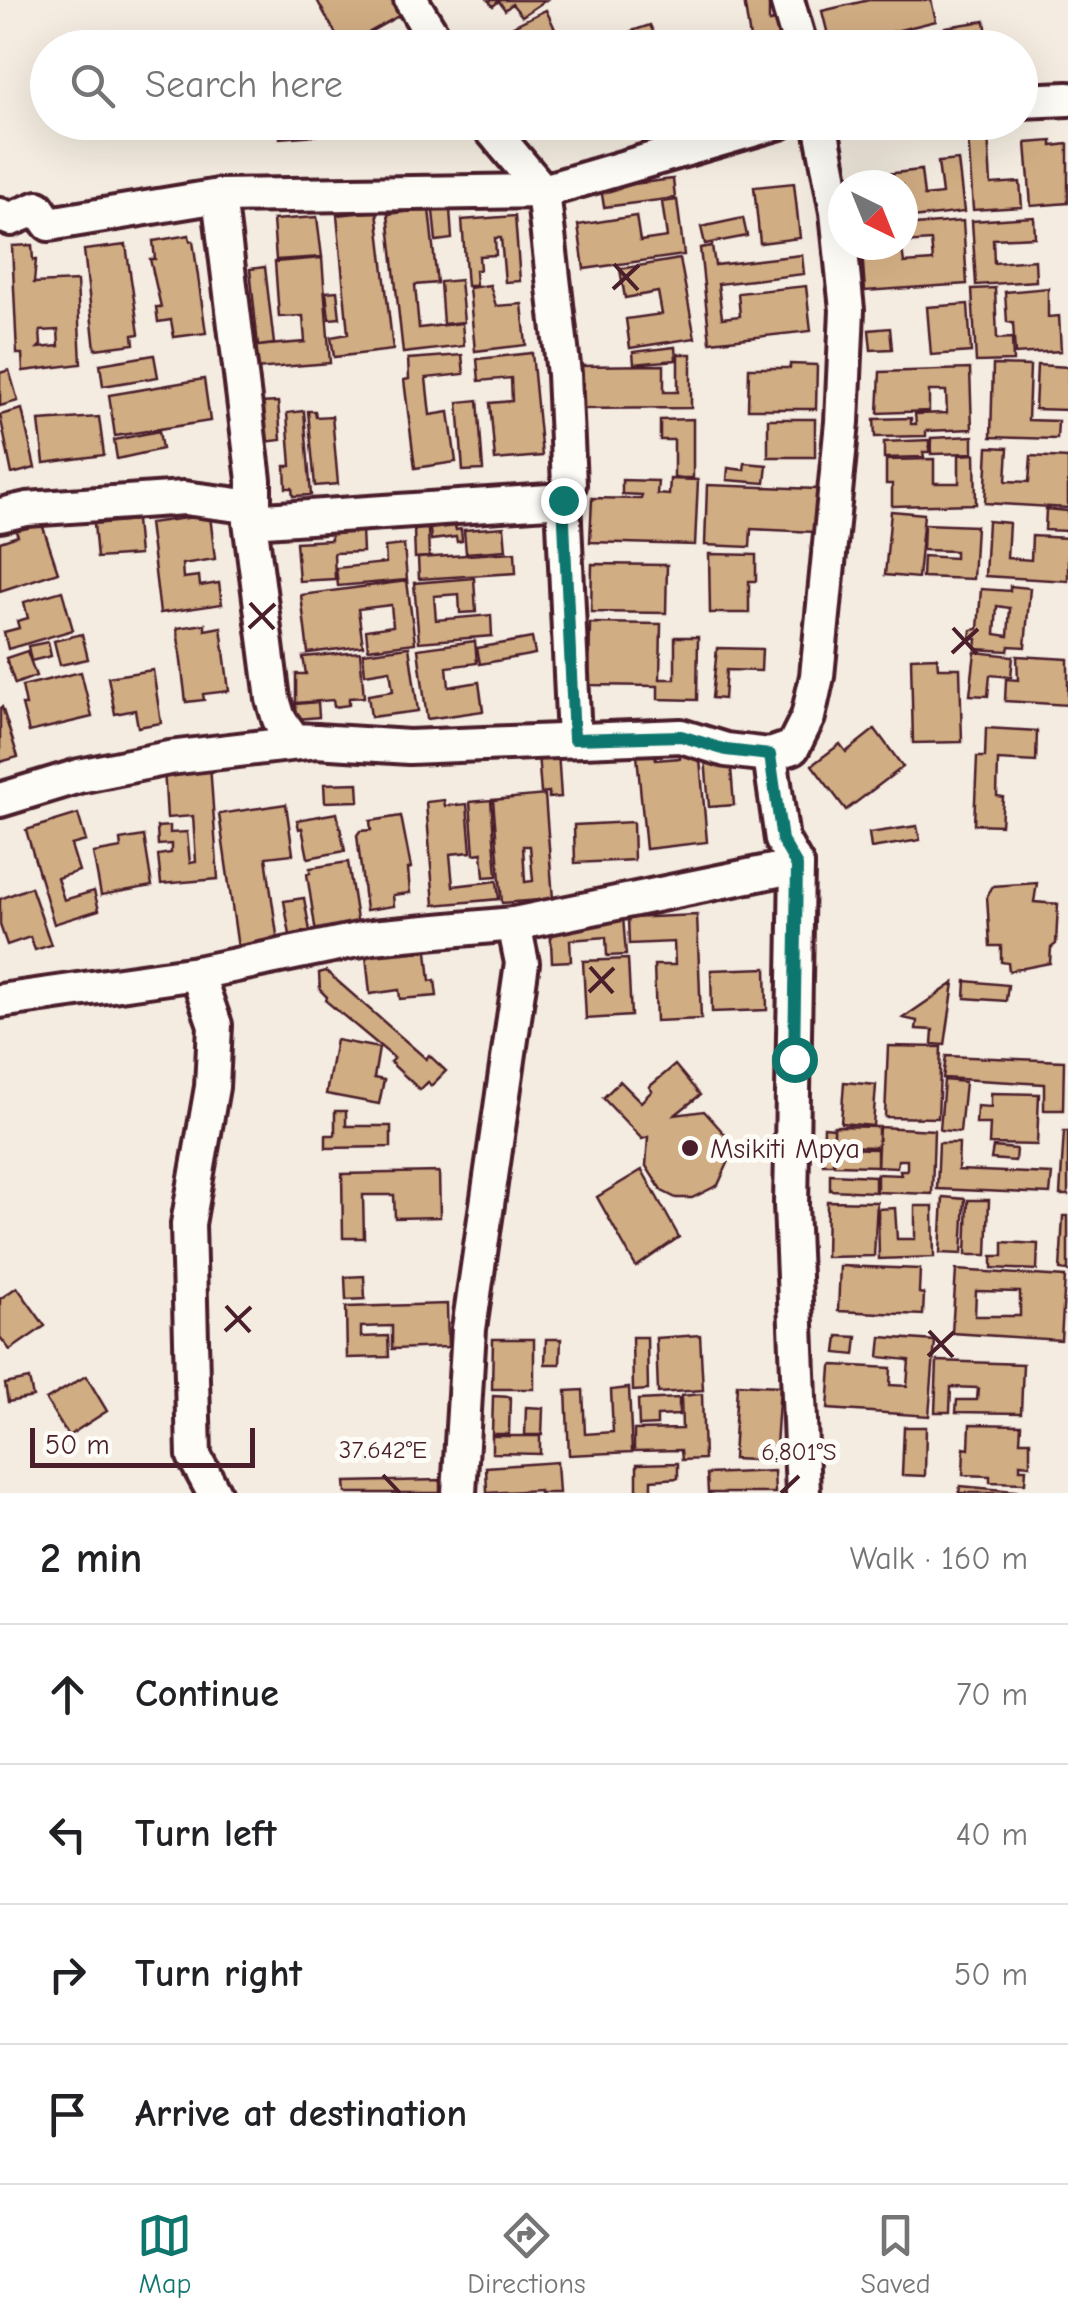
<!DOCTYPE html>
<meta charset="utf-8">
<style>
:root{--surface:#fff;--page:#f2f2f2;--text:#202124;--muted:#757577;--line:#e0e0e0;--accent:#0f766e}
body{margin:0;font-family:"Comic Neue",sans-serif;background:var(--page);color:var(--text)}
.compass{position:absolute;left:828px;top:170px;width:90px;height:90px;border-radius:50%;background:var(--surface);box-shadow:0 10px 40px #0002;rotate:137deg}
.scale{position:absolute;left:30px;bottom:25px;width:225px;box-sizing:border-box;padding-left:10px;border:5px solid #4a1f2b;border-top:0;font-size:28px;line-height:35px;white-space:nowrap;color:#4a1f2b;-webkit-text-stroke:8px #fdfcf7;paint-order:stroke}
.stop{position:absolute;width:30px;height:30px;margin:-22px;border:8px solid #0f766e;border-radius:50%;background:#fff}
.stop.end{background:#0f766e;border-color:#fff;box-shadow:0 2px 10px #0008}
.list{margin:0;padding:0;list-style:none}
h2{display:flex;justify-content:space-between;align-items:center;height:130px;margin:0;padding:0 40px;font-size:42px}
h2 small{font-size:32px;font-weight:400;color:var(--muted)}
.list li{display:grid;grid-template-columns:65px 1fr auto;gap:30px;align-items:center;box-sizing:border-box;height:140px;padding:0 40px;border-top:2px solid var(--line)}
.list b{display:block;font-size:38px;white-space:nowrap}
.list em{font-size:32px;font-style:normal;color:var(--muted)}
.icon{flex:none;width:55px;height:55px;fill:none;stroke:currentColor;stroke-width:2;stroke-linecap:round;stroke-linejoin:round}
.map{position:relative;flex:none;width:1068px;height:1493px;overflow:hidden}
.search{position:absolute;background:var(--surface);box-shadow:0 10px 40px #0002;left:30px;right:30px;top:30px;height:110px;display:flex;align-items:center;gap:25px;box-sizing:border-box;padding:0 35px;border-radius:55px;color:var(--muted);font-size:38px}
.sheet{height:690px;background:var(--surface)}
nav{display:flex;justify-content:space-around;align-items:center;box-sizing:border-box;height:140px;border-top:2px solid var(--line);background:var(--surface);font-size:28px;color:var(--muted)}
nav a{display:grid;justify-items:center;gap:5px}
nav .on{color:var(--accent)}
.map>svg:first-child{display:block}
.building{fill:#d1ad83;stroke:#4a1f2b;stroke-width:2.5;fill-rule:evenodd}
.lines{fill:none;stroke-linecap:round;stroke-linejoin:round}
.street-casing{stroke:#4a1f2b;stroke-width:40}
.street{stroke:#fdfcf7;stroke-width:32}
.route{stroke:#0f766e;stroke-width:12}
.ticks{fill:none;stroke:#4a1f2b;stroke-width:4}
.poi-dot{fill:#4a1f2b;stroke:#fdfcf7;stroke-width:4}
.labels{text-anchor:middle;stroke-width:10;stroke-linejoin:round;paint-order:stroke}
.poi-label{font-size:28px;fill:#4a1f2b;stroke:#fdfcf7;text-anchor:start}
.ticks-label{font-size:25px;text-anchor:middle;fill:#4a1f2b;stroke:#fdfcf7;stroke-width:10;stroke-linejoin:round;paint-order:stroke}
</style>
<div class="map">
<svg width="1068" height="1493" viewBox="0 0 1068 1493">
<rect width="100%" height="100%" fill="#f4ece0"/>
<filter id="ink" filterUnits="userSpaceOnUse"><feTurbulence type="fractalNoise" baseFrequency=".01" numOctaves="2"/><feDisplacementMap in="SourceGraphic" scale="20" xChannelSelector="R" yChannelSelector="G"/><feConvolveMatrix kernelMatrix="1 2 1 2 8 2 1 2 1" color-interpolation-filters="sRGB"/></filter>
<g filter="url(#ink)">
<g class="building">
<polygon points="317,0 392,0 400,15 343,47"/>
<polygon points="488,0 546,0 522,16 512,4 505,10 499,1 493,6"/>
<polygon points="744,0 769,0 769,22 782,20 785,39 751,45"/>
<polygon points="869,0 931,0 936,21 831,47 822,11"/>
<polygon points="546,10 564,48 523,48 513,26"/>
<polygon points="985,21 989,48 948,48 945,27"/>
<polygon points="650,25 659,44 647,48 580,48"/>
<polygon points="920,30 924,48 894,48 891,36"/>
<polygon points="890,36 893,48 849,48 849,44"/>
<polygon points="279,122 341,122 342,133 280,138"/>
<polygon points="988,134 991,184 1020,182 1022,207 973,210 968,135"/>
<polygon points="1052,141 1052,146 1068,144 1068,203 1031,206 1026,143"/>
<polygon points="958,160 964,212 903,219 903,185 860,185 859,177 921,170 924,196 942,194 938,162"/>
<polygon points="673,179 675,198 604,207 601,188"/>
<polygon points="794,183 800,238 760,243 754,187"/>
<polygon points="677,200 684,255 584,269 578,225 636,216 640,241 667,237 662,202"/>
<polygon points="429,209 437,283 415,285 419,328 462,323 464,346 403,353 388,214"/>
<polygon points="450,209 452,239 436,241 433,211"/>
<polygon points="377,211 393,350 334,357 331,337 348,334 337,215"/>
<polygon points="515,216 520,281 505,282 501,238 495,238 496,255 479,256 480,270 475,270 476,286 467,286 462,220"/>
<polygon points="317,217 322,257 276,260 273,220"/>
<polygon points="1034,217 1035,237 993,239 994,263 1035,260 1036,281 976,285 972,221"/>
<polygon points="743,218 747,236 705,244 701,227"/>
<polygon points="963,221 967,284 865,291 862,250 902,248 904,263 933,261 931,241 903,243 903,226"/>
<polygon points="189,235 190,241 193,241 206,333 174,337 171,320 158,322 156,307 161,307 150,259 155,259 153,241"/>
<path d="M32,245L33,260L36,259L34,283L77,281L81,364L23,371L22,354H17L12,246ZM58,330L59,346L38,348L41,345L40,331Z"/>
<polygon points="126,245 139,334 133,335 134,344 95,349 84,250"/>
<polygon points="712,246 715,265 802,255 804,274 718,284 722,318 740,316 738,293 806,286 811,331 710,342 700,248"/>
<polygon points="322,258 330,363 255,369 254,346 305,342 303,316 279,317 275,262"/>
<polygon points="680,259 695,338 630,348 626,319 662,314 658,292 625,298 620,269"/>
<polygon points="265,267 274,344 258,346 250,269"/>
<polygon points="460,280 464,322 443,324 440,282"/>
<polygon points="490,285 496,306 522,304 526,345 475,351 469,288"/>
<polygon points="995,288 997,339 1012,338 1013,361 976,362 972,289"/>
<polygon points="1048,288 1048,317 1059,316 1061,351 1015,354 1013,323 1007,322 1005,292"/>
<polygon points="337,291 340,318 329,319 326,292"/>
<polygon points="968,304 971,352 931,355 927,307"/>
<polygon points="890,328 892,349 871,350 869,330"/>
<polygon points="675,347 676,360 634,364 633,352"/>
<polygon points="532,353 542,456 495,460 490,403 512,401 511,378 479,381 477,359"/>
<polygon points="678,354 691,354 691,408 576,409 577,366 664,365 664,392 678,392"/>
<polygon points="154,355 158,377 103,386 100,364"/>
<polygon points="462,355 464,374 426,378 430,415 449,412 456,462 415,468 404,380 409,379 408,359"/>
<polygon points="790,364 817,365 816,409 748,409 749,368 790,368"/>
<polygon points="993,365 1030,366 1028,420 1058,421 1057,439 991,437"/>
<polygon points="1037,365 1068,367 1068,410 1035,409"/>
<polygon points="970,369 972,429 926,431 926,436 875,437 874,419 911,418 911,424 916,424 915,414 947,413 946,391 929,391 929,411 878,413 880,372"/>
<polygon points="9,370 18,401 0,406 0,373"/>
<polygon points="204,379 210,421 115,436 109,395"/>
<polygon points="478,400 483,470 463,471 458,402"/>
<polygon points="278,402 281,440 263,442 260,403"/>
<polygon points="22,409 35,468 12,474 0,415"/>
<polygon points="304,411 311,495 293,496 292,488 286,488 285,466 291,466 287,413"/>
<polygon points="308,411 315,411 316,417 332,416 338,484 315,486"/>
<polygon points="99,417 104,455 44,463 39,421"/>
<polygon points="693,419 693,478 674,478 674,440 660,440 660,420"/>
<rect x="768" y="419" width="47" height="38"/>
<polygon points="159,431 162,449 117,459 114,440"/>
<polygon points="973,436 973,453 931,454 931,438"/>
<polygon points="929,440 929,452 923,452 924,457 884,458 884,442"/>
<polygon points="988,447 1008,448 1006,481 1029,482 1031,456 1068,458 1068,508 985,503"/>
<polygon points="975,454 976,504 892,506 892,484 886,484 886,460 934,459 934,483 959,483 959,455"/>
<polygon points="745,463 767,465 765,483 727,480 728,468 744,470"/>
<polygon points="670,479 698,480 695,545 590,542 592,498 641,499 642,495 622,494 622,480 658,481 657,494 669,495"/>
<polygon points="707,485 817,489 815,532 751,529 750,547 705,545"/>
<polygon points="1046,509 1068,511 1068,531 1045,530"/>
<polygon points="891,511 924,514 918,578 885,575"/>
<polygon points="210,515 215,559 182,564 183,578 199,576 200,586 219,583 222,604 160,613 149,523"/>
<polygon points="136,520 139,555 97,558 94,524"/>
<polygon points="41,521 58,572 0,591 0,542 18,536 15,529"/>
<polygon points="988,521 1009,523 1007,558 1031,560 1032,536 1068,538 1068,581 985,576"/>
<polygon points="924,524 976,526 973,579 922,577 923,556 955,558 955,551 923,550"/>
<polygon points="455,526 456,530 461,529 462,541 457,542 456,537 431,540 430,529"/>
<polygon points="504,527 506,550 466,553 464,530"/>
<polygon points="362,529 363,552 334,553 335,579 299,581 296,542 331,540 331,530"/>
<polygon points="428,529 429,557 415,558 414,530"/>
<polygon points="404,545 407,580 338,586 336,568 386,563 385,547"/>
<polygon points="515,552 516,573 419,579 418,558"/>
<polygon points="709,554 756,555 756,581 749,581 749,613 710,613"/>
<polygon points="592,564 667,565 666,613 591,612"/>
<polygon points="474,578 476,612 460,613 459,594 434,596 436,620 491,615 492,636 419,642 414,583"/>
<polygon points="407,581 415,643 368,649 366,630 393,626 391,605 358,609 363,646 308,653 301,595"/>
<path d="M1010,586L1030,588L1025,647L1009,646L1008,651L976,649L977,639L970,638L971,630L978,629L981,589L1010,591ZM997,606L1010,608L1008,636L995,634Z"/>
<polygon points="62,591 73,630 8,649 4,632 19,628 17,621 28,618 24,602"/>
<polygon points="590,623 661,624 660,679 675,679 675,637 698,637 697,700 658,699 658,686 589,685"/>
<polygon points="205,624 205,630 221,627 229,691 203,694 204,700 186,702 177,628"/>
<polygon points="82,634 88,659 60,665 54,641"/>
<polygon points="532,638 535,654 480,664 477,648"/>
<polygon points="475,641 477,663 447,667 449,687 479,682 483,711 427,719 418,649"/>
<polygon points="48,642 51,656 31,661 28,646"/>
<polygon points="409,647 418,711 371,717 368,695 393,691 390,670 365,674 363,653"/>
<polygon points="717,648 762,649 761,671 726,670 724,699 712,698"/>
<polygon points="27,651 36,676 15,684 6,658"/>
<polygon points="360,652 364,697 349,698 349,705 334,707 333,700 296,703 296,674 306,674 303,657"/>
<polygon points="975,652 1013,656 1011,677 990,675 988,696 970,695"/>
<polygon points="1017,656 1068,659 1068,705 1005,701 1006,679 1018,680"/>
<polygon points="937,657 938,668 960,668 962,742 913,743 911,658"/>
<polygon points="153,670 161,723 138,727 135,710 115,714 108,677"/>
<polygon points="81,672 92,717 29,732 22,705 26,705 22,686"/>
<polygon points="318,702 319,717 297,719 296,704"/>
<polygon points="2,707 18,757 0,762 0,708"/>
<polygon points="986,728 1037,731 1036,762 998,760 997,796 1003,797 1001,825 974,824 977,757 985,757"/>
<polygon points="875,729 903,767 846,810 812,765 840,744 846,752"/>
<polygon points="699,747 707,842 646,849 637,755 655,753 656,760 680,758 679,749"/>
<polygon points="558,751 561,797 549,798 549,792 541,793 538,753"/>
<polygon points="730,756 734,805 709,807 705,758"/>
<polygon points="210,764 218,879 161,884 158,855 171,853 171,844 158,845 157,827 170,826 170,833 187,832 190,863 196,862 193,816 167,818 164,768"/>
<polygon points="358,783 359,801 325,802 324,784"/>
<path d="M545,795L553,899L502,903L493,800ZM523,846H530L533,881L525,882Z"/>
<polygon points="444,800 445,806 467,804 471,852 450,854 453,886 497,881 499,899 434,905 426,802"/>
<polygon points="491,800 497,876 484,877 482,853 474,854 470,802"/>
<polygon points="286,804 293,854 266,857 278,942 238,948 219,814"/>
<polygon points="337,813 345,851 308,858 302,828 299,829 297,820"/>
<polygon points="78,814 86,841 71,845 79,871 57,878 64,900 94,891 99,910 54,924 26,830"/>
<polygon points="401,816 411,868 408,869 410,893 393,895 394,906 366,910 357,835 360,831 371,830 370,821"/>
<polygon points="633,822 634,860 575,863 574,825"/>
<polygon points="917,826 920,840 871,848 869,833"/>
<polygon points="144,836 152,886 101,895 93,853 121,848 120,840"/>
<polygon points="348,862 358,926 316,933 307,874 310,873 310,868"/>
<polygon points="1037,883 1034,902 1058,904 1056,944 1051,948 1050,963 1009,971 1008,963 1001,962 1001,946 990,946 987,896 993,886"/>
<polygon points="31,887 51,945 35,950 30,937 7,945 0,925 0,899"/>
<polygon points="304,898 310,931 290,935 284,901"/>
<polygon points="697,915 701,1019 656,1021 654,965 675,965 674,942 629,944 628,918"/>
<polygon points="623,917 626,955 607,956 606,937 570,940 571,961 552,962 550,922"/>
<polygon points="426,941 430,981 435,980 437,996 400,999 399,990 370,994 365,946"/>
<polygon points="628,959 631,1016 586,1019 583,961"/>
<polygon points="766,968 767,1010 712,1012 711,970"/>
<polygon points="326,971 424,1057 426,1059 429,1055 446,1071 431,1086 428,1082 420,1090 390,1062 394,1058 392,1056 326,1001 327,997 320,990 319,973"/>
<polygon points="966,981 1008,985 1006,1001 965,998"/>
<polygon points="954,983 945,1045 932,1044 933,1030 916,1029 917,1021 903,1018"/>
<polygon points="336,1040 379,1048 374,1078 384,1080 379,1104 326,1094"/>
<polygon points="888,1046 941,1047 938,1118 885,1117"/>
<polygon points="946,1056 1064,1061 1063,1110 1044,1110 1044,1084 943,1078"/>
<polygon points="675,1065 700,1095 675,1115 704,1111 730,1140 729,1161 718,1185 692,1198 676,1198 662,1191 646,1166 648,1137 642,1139 603,1098 620,1081 641,1102 652,1091 649,1087"/>
<polygon points="944,1080 965,1082 960,1132 940,1130"/>
<polygon points="844,1082 876,1085 873,1126 841,1123"/>
<polygon points="991,1093 1039,1094 1037,1145 989,1144 990,1124 976,1124 977,1106 991,1107"/>
<polygon points="335,1111 346,1111 346,1126 391,1126 391,1147 326,1148 326,1135 335,1135"/>
<polygon points="834,1126 878,1127 878,1147 834,1146"/>
<polygon points="824,1127 834,1128 833,1164 823,1164"/>
<polygon points="879,1127 934,1130 932,1194 877,1192 877,1174 901,1175 900,1170 907,1170 907,1160 898,1160 897,1167 877,1166"/>
<polygon points="1064,1131 1068,1131 1068,1195 1060,1195"/>
<polygon points="939,1143 959,1143 958,1170 1052,1174 1050,1194 937,1189"/>
<polygon points="993,1147 1016,1149 1015,1161 991,1159"/>
<polygon points="834,1148 877,1149 877,1166 834,1165"/>
<polygon points="642,1170 679,1237 636,1267 597,1197"/>
<polygon points="439,1172 440,1217 395,1218 394,1195 363,1195 364,1238 343,1238 342,1174"/>
<polygon points="830,1174 875,1176 875,1192 830,1190"/>
<polygon points="943,1197 965,1199 962,1254 940,1253"/>
<polygon points="968,1200 989,1200 987,1255 966,1255"/>
<polygon points="827,1201 877,1202 874,1256 826,1257"/>
<polygon points="915,1206 933,1206 934,1257 879,1259 878,1209 895,1208 897,1239 915,1239"/>
<polygon points="1063,1216 1068,1216 1068,1271 1060,1270"/>
<polygon points="1003,1242 1038,1244 1037,1270 992,1268 992,1256 1003,1256"/>
<polygon points="840,1266 920,1269 919,1293 924,1294 923,1315 838,1311"/>
<path d="M956,1270L1065,1277L1061,1340L952,1333ZM976,1291L1020,1292V1316H975Z"/>
<polygon points="364,1276 365,1299 346,1300 345,1277"/>
<polygon points="17,1287 45,1326 10,1350 0,1337 0,1299"/>
<polygon points="447,1304 448,1347 392,1349 392,1326 361,1327 361,1337 388,1336 389,1357 347,1358 346,1307"/>
<polygon points="700,1335 703,1390 658,1393 656,1338"/>
<polygon points="838,1336 857,1337 855,1355 836,1353"/>
<polygon points="632,1337 647,1337 648,1390 633,1391"/>
<polygon points="881,1337 935,1341 929,1416 828,1409 831,1367 834,1365 891,1368 890,1385 907,1386 909,1360 879,1357"/>
<polygon points="493,1339 534,1339 534,1389 492,1389"/>
<polygon points="546,1339 561,1339 560,1364 545,1364"/>
<polygon points="937,1361 1023,1364 1021,1413 956,1412 957,1400 977,1400 978,1388 951,1387 950,1412 935,1412"/>
<polygon points="86,1376 107,1411 68,1436 46,1400"/>
<polygon points="29,1379 33,1397 8,1402 5,1384"/>
<polygon points="737,1384 780,1386 775,1461 733,1459"/>
<polygon points="629,1388 632,1452 569,1455 566,1391 583,1390 585,1434 613,1432 611,1390"/>
<polygon points="702,1394 704,1459 682,1460 681,1450 634,1451 634,1430 682,1429 681,1396"/>
<polygon points="493,1396 510,1397 509,1434 492,1434"/>
<polygon points="679,1398 679,1415 657,1416 657,1425 639,1426 638,1400"/>
<polygon points="526,1407 543,1408 542,1435 525,1435"/>
<polygon points="970,1424 1021,1425 1020,1441 1030,1441 1030,1465 1020,1464 1020,1469 1026,1469 1025,1483 990,1482 990,1476 963,1475 964,1448 969,1449"/>
<polygon points="904,1427 926,1427 925,1476 902,1475"/>
<polygon points="492,1436 540,1436 540,1454 492,1453"/>
<polygon points="557,1462 559,1493 539,1493 539,1490 487,1493 486,1467"/>
<polygon points="678,1463 678,1478 651,1480 651,1493 637,1493 637,1464"/>
<polygon points="774,1471 775,1493 708,1493 707,1474"/>
<polygon points="440,1480 440,1493 346,1493 345,1482"/>
<polygon points="960,1486 1025,1492 1025,1493 959,1493"/>
</g>
<g class="lines">
<g class="street-casing">
<g id="street">
<polyline points="411,0 440,48"/>
<polyline points="787,0 801,48"/>
<polyline points="1020,101 1068,99"/>
<polyline points="485,122 543,191 564,374 569,485 563,500 574,739"/>
<polyline points="219,196 254,480 254,507 250,521 273,699 279,719 294,740 316,741"/>
<polyline points="0,215 11,219 38,208 49,224 219,196 543,191 780,122"/>
<polyline points="0,515 27,509 184,498 254,507"/>
<polyline points="250,521 563,500"/>
<polyline points="770,755 793,747 808,717 817,676 842,422 847,310 837,212 820,122"/>
<polyline points="0,800 79,776 169,758 316,741 409,747 681,736 726,750 770,755 782,840 797,866 791,1205 803,1493"/>
<polyline points="197,973 215,1025 212,1087 188,1224 194,1456 214,1493"/>
<polyline points="0,1001 197,973 372,937 514,924 797,866"/>
<polyline points="459,1493 469,1329 522,963 514,924"/>
</g>
</g>
<use href="#street" class="street"/>
</g>
</g>
<g class="lines" filter="url(#ink)">
<polyline class="route" points="563,500 574,739 681,736 726,750 770,755 782,840 797,866 794,1059"/>
</g>
<path class="ticks" d="M614,264L638,290M613,289L639,265M250,603L274,629M249,628L275,604M953,628L977,654M952,653L978,629M590,967L613,993M589,992L614,968M226,1306L250,1332M225,1331L251,1307M929,1331L953,1357M928,1356L954,1332M383,1475L400,1493M781,1493L799,1476"/>
<circle class="poi-dot" cx="690" cy="1148" r="10"/>
<g class="labels">
<g class="poi-label">
<text x="710" y="1158">Msikiti Mpya</text>
</g>
</g>
<g class="ticks-label">
<text x="383" y="1458">37.642°E</text>
<text x="799" y="1460">6.801°S</text>
</g>
</svg>
<svg class="compass" viewBox="-18 -18 36 36"><path d="M0-13l5 13h-10z" fill="#e53935"/><path d="M0 13l5-13h-10z" fill="#757577"/></svg>
<div class="scale">50 m</div>
<div class="stop" style="left:794px;top:1059px"></div>
<div class="stop end" style="left:563px;top:500px"></div>
<div class="search"><svg class="icon" aria-label="search" viewBox="0 0 24 24"><circle cx="10" cy="10" r="6"/><path d="M15 15l6 6"/></svg>Search here</div>
</div>
<section class="sheet">
<h2>2 min<small>Walk · 160 m</small></h2>
<ul class="list">
<li><svg class="icon" aria-label="ahead" viewBox="0 0 24 24"><path d="M12 20V5M6 11l6-6 6 6"/></svg><div><b>Continue</b></div><em>70 m</em></li>
<li><svg class="icon" aria-label="left" viewBox="0 0 24 24"><path d="M17 20v-9H6M10 6l-5 5 5 5"/></svg><div><b>Turn left</b></div><em>40 m</em></li>
<li><svg class="icon" aria-label="right" viewBox="0 0 24 24"><path d="M7 20v-9h11M14 6l5 5-5 5"/></svg><div><b>Turn right</b></div><em>50 m</em></li>
<li><svg class="icon" aria-label="arrive" viewBox="0 0 24 24"><path d="M6 21V4h12l-3 4 3 4H6"/></svg><div><b>Arrive at destination</b></div></li>
</ul>
</section>
<nav>
<a class="on"><svg class="icon" aria-label="map" viewBox="0 0 24 24"><path d="M3 6l6-2 6 2 6-2v14l-6 2-6-2-6 2zM9 4v14M15 6v14"/></svg>Map</a>
<a><svg class="icon" aria-label="directions" viewBox="0 0 24 24"><path d="M12 3l9 9-9 9-9-9zM9 14v-3h6M13 9l2 2-2 2"/></svg>Directions</a>
<a><svg class="icon" aria-label="saved" viewBox="0 0 24 24"><path d="M7 4h10v16l-5-4-5 4z"/></svg>Saved</a>
</nav>
